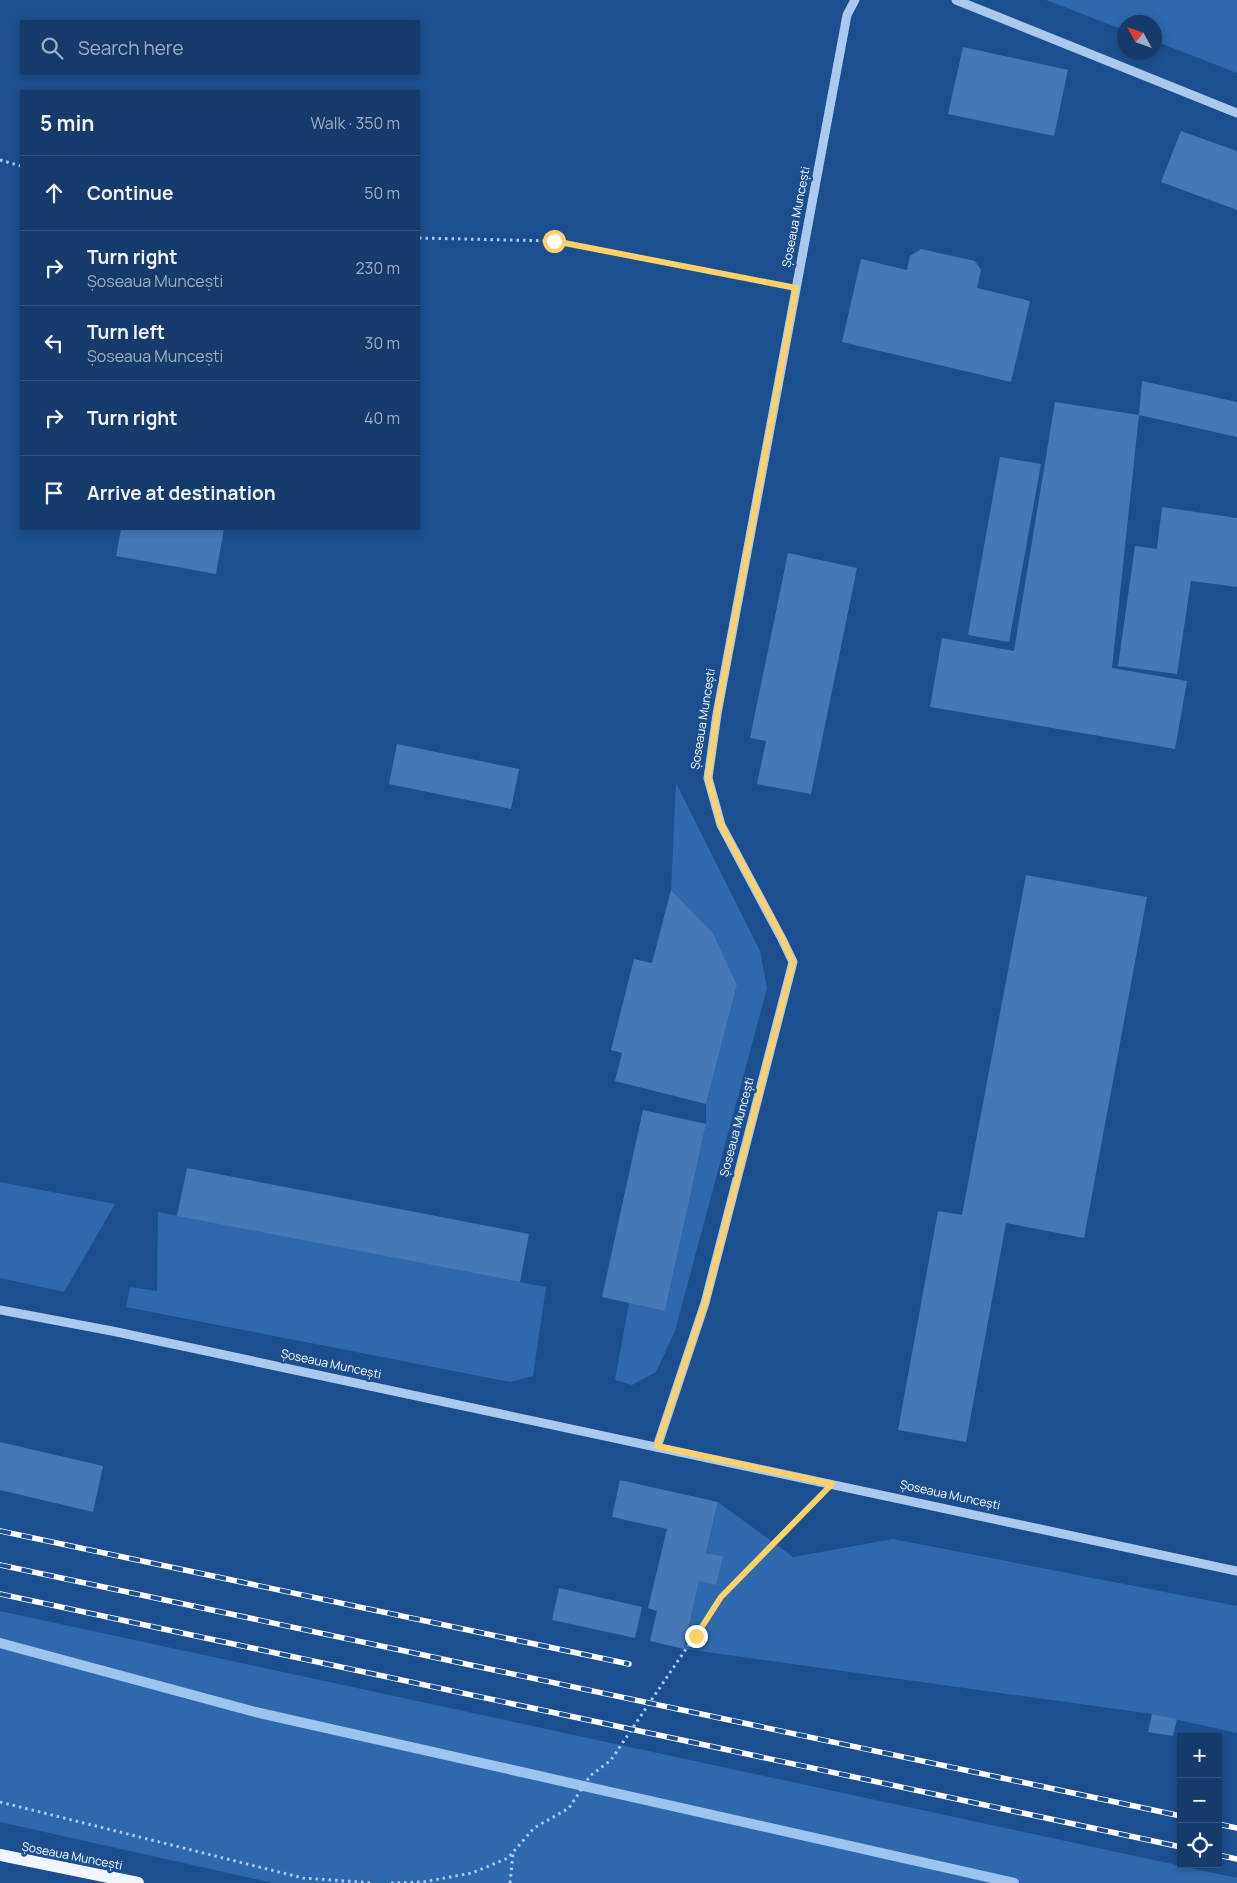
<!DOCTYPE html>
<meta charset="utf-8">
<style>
:root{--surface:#143b6b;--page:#1d4271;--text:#f1f3f6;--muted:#9dadc1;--line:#33557e}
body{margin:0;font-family:Manrope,sans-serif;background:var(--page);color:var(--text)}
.controls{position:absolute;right:15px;bottom:15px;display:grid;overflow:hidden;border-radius:0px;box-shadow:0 2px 8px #0003}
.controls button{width:45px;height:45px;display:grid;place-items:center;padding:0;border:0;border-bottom:1px solid var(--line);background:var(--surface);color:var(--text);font:25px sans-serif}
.compass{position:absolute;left:1117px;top:15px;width:45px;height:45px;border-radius:50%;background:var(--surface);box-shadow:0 2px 8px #0003;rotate:310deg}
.stop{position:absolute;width:15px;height:15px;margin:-11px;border:4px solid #ffd166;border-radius:50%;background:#fff}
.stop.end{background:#ffd166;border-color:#fff;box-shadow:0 1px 5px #0008}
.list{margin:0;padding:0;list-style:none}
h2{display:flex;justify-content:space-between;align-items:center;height:65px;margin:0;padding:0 20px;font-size:21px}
h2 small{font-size:16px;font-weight:400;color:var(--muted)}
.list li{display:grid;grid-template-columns:32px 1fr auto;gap:15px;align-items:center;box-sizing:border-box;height:75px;padding:0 20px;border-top:1px solid var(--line)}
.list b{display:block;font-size:19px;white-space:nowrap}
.list p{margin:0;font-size:16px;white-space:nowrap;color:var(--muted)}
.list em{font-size:16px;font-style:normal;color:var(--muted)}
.icon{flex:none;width:28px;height:28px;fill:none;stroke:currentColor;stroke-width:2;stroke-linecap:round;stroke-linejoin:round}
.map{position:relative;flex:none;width:1237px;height:1883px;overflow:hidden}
.search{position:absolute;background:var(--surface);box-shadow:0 2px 8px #0003;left:20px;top:20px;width:400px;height:55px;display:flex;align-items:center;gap:12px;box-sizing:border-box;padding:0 18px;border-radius:0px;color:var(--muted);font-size:19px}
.panel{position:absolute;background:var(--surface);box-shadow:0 2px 8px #0003;left:20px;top:90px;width:400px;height:440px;border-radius:0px}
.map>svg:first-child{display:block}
.green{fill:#2e69ad}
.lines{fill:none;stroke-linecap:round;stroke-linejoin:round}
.stream{stroke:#9cc4f0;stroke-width:10}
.building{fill:#4478b7}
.path{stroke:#a9c9ee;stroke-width:3;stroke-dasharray:2.5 4;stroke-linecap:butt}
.minor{stroke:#a9c9ee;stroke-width:9}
.major{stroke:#f0f6ff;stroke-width:12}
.rail-casing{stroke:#fff;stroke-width:5.5}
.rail{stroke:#1b4f8f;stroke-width:4;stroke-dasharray:11;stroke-linecap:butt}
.route{stroke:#ffd166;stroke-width:6}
.labels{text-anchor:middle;stroke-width:5;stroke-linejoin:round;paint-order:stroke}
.street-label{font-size:12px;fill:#fff;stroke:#1b4f8f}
</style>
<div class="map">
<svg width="1237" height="1883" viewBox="0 0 1237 1883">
<rect width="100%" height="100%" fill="#1b4f8f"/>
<g class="green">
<polygon points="1046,0 1237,0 1237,73 1155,41 1154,22 1124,22 1124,30"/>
<polygon points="676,783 760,951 767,988 675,1331 656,1372 632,1385 615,1380 629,1303 665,1311 706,1124 706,1104 737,985 713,933 671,890"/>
<polygon points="0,1182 115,1204 64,1292 0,1278"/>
<polygon points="158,1212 546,1287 533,1376 510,1382 126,1307 130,1287 157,1291"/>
<polygon points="718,1502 793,1557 893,1539 1237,1606 1237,1733 1152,1714 684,1649 699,1581 722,1556 706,1553"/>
<polygon points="0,1611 1237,1878 1237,1883 273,1883 0,1822"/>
</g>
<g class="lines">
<polyline class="stream" points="0,1643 255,1712 1014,1883"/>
</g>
<g class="building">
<polygon points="963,47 1068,70 1054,136 948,114"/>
<polygon points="1181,131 1237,151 1237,210 1161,182"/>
<polygon points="921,249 975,261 981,270 977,288 1030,301 1011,382 842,342 861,259 907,270 910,256"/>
<polygon points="1142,381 1237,402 1237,437 1139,415"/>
<polygon points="1055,402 1139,415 1112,668 1187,681 1175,749 930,707 942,638 1014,651"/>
<polygon points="1000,457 1041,464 1009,642 968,635"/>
<polygon points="1162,507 1237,518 1237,587 1191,581 1177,674 1118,666 1135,546 1157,549"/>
<polygon points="121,529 224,529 216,574 116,556"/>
<polygon points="788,553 857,568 811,794 757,784 766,741 750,738"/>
<polygon points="397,744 519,769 511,809 389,784"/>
<polygon points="1026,875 1147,897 1084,1238 1006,1223 966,1442 898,1430 938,1211 962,1215"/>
<polygon points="671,890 713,933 737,985 706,1104 615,1081 622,1053 611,1050 634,959 652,963"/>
<polygon points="643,1110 706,1124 665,1311 602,1297"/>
<polygon points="187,1168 529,1234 520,1282 177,1216"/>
<polygon points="0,1442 103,1466 93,1512 0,1490"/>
<polygon points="620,1480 718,1502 706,1553 723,1556 716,1585 699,1581 684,1649 650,1641 657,1611 648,1608 667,1529 612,1517"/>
<polygon points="559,1588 642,1607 635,1638 552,1620"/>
<polygon points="1152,1714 1177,1719 1173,1736 1148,1732"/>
</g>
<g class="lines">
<g class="path">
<polyline points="0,160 21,166"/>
<polyline points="419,238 554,241 774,284"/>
<polyline points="0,1802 303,1878 374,1883"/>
<polyline points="391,1883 423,1882 472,1873 508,1858 534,1828 569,1808 590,1776 611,1760 721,1597 812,1505"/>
<polyline points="510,1883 513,1854"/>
</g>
<g class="minor">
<polyline points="956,0 1237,113"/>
<polyline points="0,1310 112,1331 1237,1571"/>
<polyline points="657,1447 705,1303 793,962 782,939 721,825 708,778 717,714 847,15 855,0"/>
</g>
<polyline class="major" points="0,1855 138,1883"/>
<g class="rail-casing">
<g id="rail">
<polyline points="0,1531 629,1664"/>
<polyline points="0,1565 1181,1816"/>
<polyline points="0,1594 1181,1847"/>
<polyline points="1218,1824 1237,1828"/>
<polyline points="1218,1855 1237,1859"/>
</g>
</g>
<use href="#rail" class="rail"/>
</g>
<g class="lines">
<polyline class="route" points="554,241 796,288 717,714 708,778 721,825 782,938 793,962 705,1303 657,1446 832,1484 721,1597 696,1636"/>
</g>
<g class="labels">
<g class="street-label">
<text transform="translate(796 217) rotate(-79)" y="4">Șoseaua Muncești</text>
<text transform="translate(703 719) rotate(-81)" y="4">Șoseaua Muncești</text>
<text transform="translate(737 1127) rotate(-75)" y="4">Șoseaua Muncești</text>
<text transform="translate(331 1364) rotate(12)" y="4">Șoseaua Muncești</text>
<text transform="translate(950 1495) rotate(12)" y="4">Șoseaua Muncești</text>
<text transform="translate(72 1856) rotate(11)" y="4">Șoseaua Muncești</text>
</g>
</g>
</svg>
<div class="controls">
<button>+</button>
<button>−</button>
<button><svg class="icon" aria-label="locate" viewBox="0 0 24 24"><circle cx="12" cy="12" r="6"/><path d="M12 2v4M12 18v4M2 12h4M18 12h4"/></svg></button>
</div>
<svg class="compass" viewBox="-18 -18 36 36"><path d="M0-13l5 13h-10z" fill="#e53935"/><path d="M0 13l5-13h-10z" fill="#9dadc1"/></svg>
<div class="stop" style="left:554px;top:241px"></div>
<div class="stop end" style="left:696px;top:1636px"></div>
<div class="search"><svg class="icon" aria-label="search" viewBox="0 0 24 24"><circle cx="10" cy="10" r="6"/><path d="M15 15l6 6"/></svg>Search here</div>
<section class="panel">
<h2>5 min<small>Walk · 350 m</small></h2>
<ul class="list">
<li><svg class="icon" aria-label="ahead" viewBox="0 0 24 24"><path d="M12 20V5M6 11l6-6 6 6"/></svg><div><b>Continue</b></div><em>50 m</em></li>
<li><svg class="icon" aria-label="right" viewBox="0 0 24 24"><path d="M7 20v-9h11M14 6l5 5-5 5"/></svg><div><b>Turn right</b><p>Șoseaua Muncești</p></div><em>230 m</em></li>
<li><svg class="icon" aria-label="left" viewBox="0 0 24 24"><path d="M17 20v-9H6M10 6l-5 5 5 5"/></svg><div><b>Turn left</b><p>Șoseaua Muncești</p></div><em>30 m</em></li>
<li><svg class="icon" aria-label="right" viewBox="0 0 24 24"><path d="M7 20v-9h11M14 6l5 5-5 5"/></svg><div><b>Turn right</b></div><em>40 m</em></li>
<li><svg class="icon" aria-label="arrive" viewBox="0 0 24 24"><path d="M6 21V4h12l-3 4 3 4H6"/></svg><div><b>Arrive at destination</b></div></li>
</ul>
</section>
</div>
